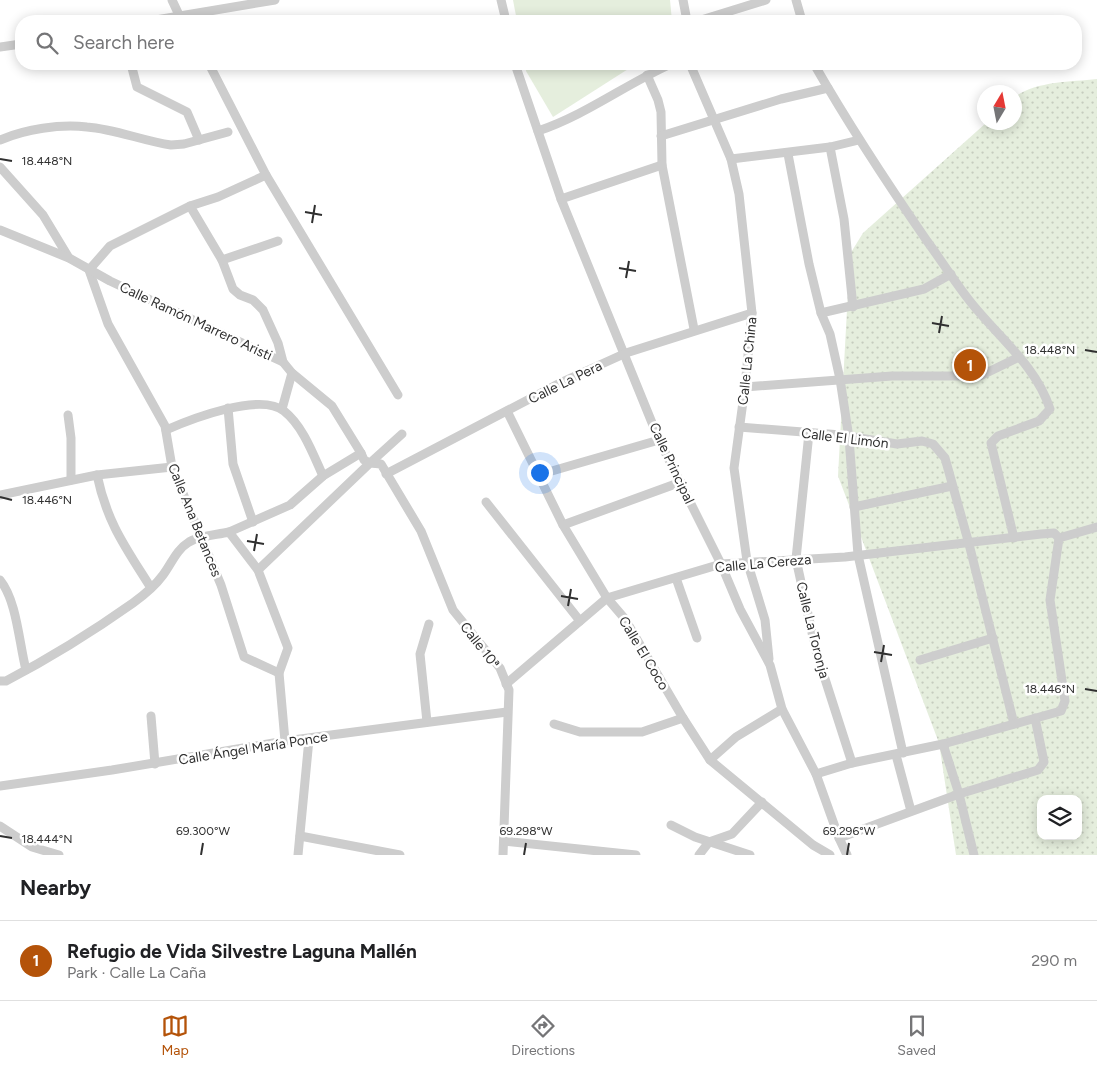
<!DOCTYPE html>
<meta charset="utf-8">
<style>
:root{--surface:#fff;--page:#f2f2f2;--text:#202124;--muted:#757577;--line:#e0e0e0;--accent:#b45309}
body{margin:0;font-family:Figtree,sans-serif;background:var(--page);color:var(--text)}
.controls{position:absolute;right:15px;bottom:15px;display:grid;overflow:hidden;border-radius:10px;box-shadow:0 2px 12px #0003}
.controls button{width:45px;height:45px;display:grid;place-items:center;padding:0;border:0;border-bottom:1px solid var(--line);background:var(--surface);color:var(--text);font:25px sans-serif}
.compass{position:absolute;left:977px;top:85px;width:45px;height:45px;border-radius:50%;background:var(--surface);box-shadow:0 2px 12px #0003;rotate:10deg}
.you{position:absolute;left:539px;top:472px;width:18px;height:18px;margin:-12px;border:4px solid #fff;border-radius:50%;background:#1a73e8;box-shadow:0 0 0 8px #1a73e833}
.badge{display:grid;place-items:center;width:32px;height:32px;border-radius:50%;background:var(--accent);color:#fff;font-size:16px;font-weight:700}
.pin{position:absolute;translate:-50% -50%;border:2px solid #fff;box-shadow:0 1px 5px #0006}
.list{margin:0;padding:0;list-style:none}
h2{display:flex;justify-content:space-between;align-items:center;height:65px;margin:0;padding:0 20px;font-size:21px}
h2 small{font-size:16px;font-weight:400;color:var(--muted)}
.list li{display:grid;grid-template-columns:32px 1fr auto;gap:15px;align-items:center;box-sizing:border-box;height:80px;padding:0 20px;border-top:1px solid var(--line)}
.list b{display:block;font-size:19px;white-space:nowrap}
.list p{margin:0;font-size:16px;white-space:nowrap;color:var(--muted)}
.list em{font-size:16px;font-style:normal;color:var(--muted)}
.icon{flex:none;width:28px;height:28px;fill:none;stroke:currentColor;stroke-width:2;stroke-linecap:round;stroke-linejoin:round}
.map{position:relative;flex:none;width:1097px;height:855px;overflow:hidden}
.search{position:absolute;background:var(--surface);box-shadow:0 2px 12px #0003;left:15px;right:15px;top:15px;height:55px;display:flex;align-items:center;gap:12px;box-sizing:border-box;padding:0 18px;border-radius:20px;color:var(--muted);font-size:19px}
.sheet{height:145px;background:var(--surface)}
nav{display:flex;justify-content:space-around;align-items:center;box-sizing:border-box;height:70px;border-top:1px solid var(--line);background:var(--surface);font-size:14px;color:var(--muted)}
nav a{display:grid;justify-items:center;gap:2px}
nav .on{color:var(--accent)}
.map>svg:first-child{display:block}
.green{fill:url(#green-dots);fill-rule:evenodd}
.pitch{fill:#e5eedd}
.lines{fill:none;stroke-linecap:round;stroke-linejoin:round}
.minor{stroke:#cdcdcd;stroke-width:9}
.ticks{fill:none;stroke:#303030;stroke-width:2}
.labels{text-anchor:middle;stroke-width:5;stroke-linejoin:round;paint-order:stroke}
.street-label{font-size:14px;fill:#303030;stroke:#fff}
.ticks-label{font-size:12px;text-anchor:middle;fill:#303030;stroke:#fff;stroke-width:5;stroke-linejoin:round;paint-order:stroke}
</style>
<div class="map">
<svg width="1097" height="855" viewBox="0 0 1097 855">
<defs>
<pattern id="green-dots" width="8" height="8" patternUnits="userSpaceOnUse" patternTransform="scale(1.25)"><rect width="8" height="8" fill="#e5eedd"/><path d="M2 2h.1M6 6h.1" fill="none" stroke="#c5ccbe" stroke-width="1.8" stroke-linecap="round"/></pattern>
</defs>
<rect width="100%" height="100%" fill="#fff"/>
<path class="green" d="M1097,79V855H956L939,743L838,476L850,254L863,233L986,123L1014,122L1015,97C1036,81 1071,82 1097,79ZM1041,799H1078V836H1041Z"/>
<g class="pitch">
<polygon points="513,0 670,0 672,21 517,21"/>
<polygon points="525,64 636,64 553,117 526,71"/>
</g>
<g class="lines">
<g class="minor">
<polyline points="172,0 179,15"/>
<polyline points="501,0 506,21"/>
<polyline points="683,0 687,21"/>
<polyline points="796,0 802,21"/>
<polyline points="150,21 275,0"/>
<polyline points="698,21 766,0"/>
<polyline points="0,47 21,44"/>
<polyline points="131,64 137,87 187,112 199,140"/>
<polyline points="209,64 266,175 398,395"/>
<polyline points="515,64 561,199 659,440 721,564 740,609 770,665 782,709 816,774 839,838 847,855"/>
<polyline points="690,64 731,159 739,194 752,313 745,387 734,468 747,561 765,620 769,659"/>
<path d="M814,64C849,125 887,183 927,241C941,260 954,281 969,300C996,335 1036,365 1050,409L1039,421L998,436L991,443L1014,538"/>
<polyline points="647,75 658,100 661,112 662,165 694,329"/>
<path d="M538,131C586,115 626,84 671,64"/>
<polyline points="661,136 781,99 828,88"/>
<path d="M0,140C26,129 59,124 87,127C115,129 143,141 171,145L184,144L228,132"/>
<polyline points="830,147 844,219 853,307"/>
<polyline points="788,154 809,264 821,313 830,334 840,379 849,438 858,555 903,753"/>
<polyline points="731,159 830,147 859,140"/>
<polyline points="0,167 43,215 69,258"/>
<polyline points="266,175 218,197 190,206 110,246 89,270 108,324 165,426 172,467 221,585 244,657 279,673"/>
<polyline points="561,199 662,165"/>
<polyline points="190,206 222,260 233,289 240,295 253,300 263,310 278,343 283,362"/>
<polyline points="0,230 69,258 110,281 283,362 292,373 332,406 361,453"/>
<polyline points="222,260 278,241"/>
<polyline points="821,313 924,289 951,274"/>
<polyline points="745,387 892,376 980,376 1019,357"/>
<polyline points="228,408 233,464 253,522"/>
<polyline points="282,409 292,373"/>
<polyline points="507,411 563,525 607,598 625,619 683,718 710,760 813,845 830,855"/>
<polyline points="68,415 71,438 71,480"/>
<polyline points="739,427 841,435 897,444 922,441 933,444 945,458 969,544 1014,724"/>
<path d="M166,430C191,419 260,392 284,411C303,426 313,454 323,476"/>
<polyline points="809,433 796,559 816,651 852,763"/>
<polyline points="386,474 562,382 626,353 752,313"/>
<path d="M97,475C107,523 126,548 151,588"/>
<polyline points="538,475 659,440"/>
<polyline points="0,495 97,475 172,467"/>
<polyline points="486,502 580,621"/>
<polyline points="854,507 952,486"/>
<polyline points="563,525 681,482"/>
<polyline points="229,532 290,505 323,476 361,453 364,460 370,463 402,434"/>
<polyline points="1059,538 1097,527"/>
<polyline points="258,570 370,463 381,464 421,531 453,610 500,668 509,690 503,855"/>
<polyline points="676,578 697,638"/>
<path d="M0,580C17,601 19,643 26,670"/>
<polyline points="920,660 993,638"/>
<path d="M0,681H6C50,658 92,632 133,603C144,595 155,586 163,575C172,563 176,550 189,542C201,535 216,535 229,532L258,570L288,648L279,673L285,741"/>
<polyline points="506,684 607,598 721,564 845,557 1041,534 1054,533 1059,538 1050,600 1065,701 1061,711 943,744 852,763 816,774"/>
<polyline points="151,716 155,764"/>
<polyline points="427,722 420,654 429,624"/>
<polyline points="554,724 580,732 642,732 683,718"/>
<polyline points="943,744 959,794 974,855"/>
<polyline points="896,755 911,811"/>
<polyline points="710,760 736,737 782,709"/>
<polyline points="0,786 112,770 285,741 507,712"/>
<polyline points="671,825 695,837 750,855"/>
<polyline points="0,826 32,847 59,855"/>
<polyline points="300,836 400,855"/>
<polyline points="839,838 959,794 1038,770 1044,762 1035,718"/>
<polyline points="504,841 636,855"/>
<polyline points="298,855 309,739"/>
<polyline points="699,855 709,842 732,834 762,802"/>
</g>
</g>
<path class="ticks" d="M0,159L12,161M305,212L322,215M312,223L315,205M619,268L636,271M626,278L629,261M932,323L949,326M939,333L942,316M1085,350L1097,352M0,497L12,500M247,541L264,544M254,551L257,534M561,596L578,599M568,606L571,589M874,652L892,655M881,662L884,645M1085,689L1097,691M0,836L12,838M201,855L203,843M524,855L526,843M847,855L849,843"/>
<g class="labels">
<g class="street-label">
<text transform="translate(196 321) rotate(25)" y="5">Calle Ramón Marrero Aristi</text>
<text transform="translate(747 361) rotate(-84)" y="5">Calle La China</text>
<text transform="translate(565 382) rotate(-26)" y="5">Calle La Pera</text>
<text transform="translate(845 438) rotate(7)" y="5">Calle El Limón</text>
<text transform="translate(672 463) rotate(65)" y="5">Calle Principal</text>
<text transform="translate(195 520) rotate(68)" y="5">Calle Ana Betances</text>
<text transform="translate(763 563) rotate(-5)" y="5">Calle La Cereza</text>
<text transform="translate(813 630) rotate(76)" y="5">Calle La Toronja</text>
<text transform="translate(480 645) rotate(52)" y="5">Calle 10ª</text>
<text transform="translate(644 653) rotate(59)" y="5">Calle El Coco</text>
<text transform="translate(253 748) rotate(-9)" y="5">Calle Ángel María Ponce</text>
</g>
</g>
<g class="ticks-label">
<text x="47" y="165">18.448°N</text>
<text x="1050" y="354">18.448°N</text>
<text x="47" y="504">18.446°N</text>
<text x="1050" y="693">18.446°N</text>
<text x="203" y="835">69.300°W</text>
<text x="526" y="835">69.298°W</text>
<text x="849" y="835">69.296°W</text>
<text x="47" y="843">18.444°N</text>
</g>
</svg>
<div class="controls">
<button><svg class="icon" aria-label="layers" viewBox="0 0 24 24"><path d="M12 4l9 5-9 5-9-5zM3 14l9 5 9-5"/></svg></button>
</div>
<svg class="compass" viewBox="-18 -18 36 36"><path d="M0-13l5 13h-10z" fill="#e53935"/><path d="M0 13l5-13h-10z" fill="#757577"/></svg>
<div class="you"></div>
<div class="pin badge" style="left:970px;top:365px">1</div>
<div class="search"><svg class="icon" aria-label="search" viewBox="0 0 24 24"><circle cx="10" cy="10" r="6"/><path d="M15 15l6 6"/></svg>Search here</div>
</div>
<section class="sheet">
<h2>Nearby<small></small></h2>
<ul class="list">
<li><span class="badge">1</span><div><b>Refugio de Vida Silvestre Laguna Mallén</b><p>Park · Calle La Caña</p></div><em>290 m</em></li>
</ul>
</section>
<nav>
<a class="on"><svg class="icon" aria-label="map" viewBox="0 0 24 24"><path d="M3 6l6-2 6 2 6-2v14l-6 2-6-2-6 2zM9 4v14M15 6v14"/></svg>Map</a>
<a><svg class="icon" aria-label="directions" viewBox="0 0 24 24"><path d="M12 3l9 9-9 9-9-9zM9 14v-3h6M13 9l2 2-2 2"/></svg>Directions</a>
<a><svg class="icon" aria-label="saved" viewBox="0 0 24 24"><path d="M7 4h10v16l-5-4-5 4z"/></svg>Saved</a>
</nav>
